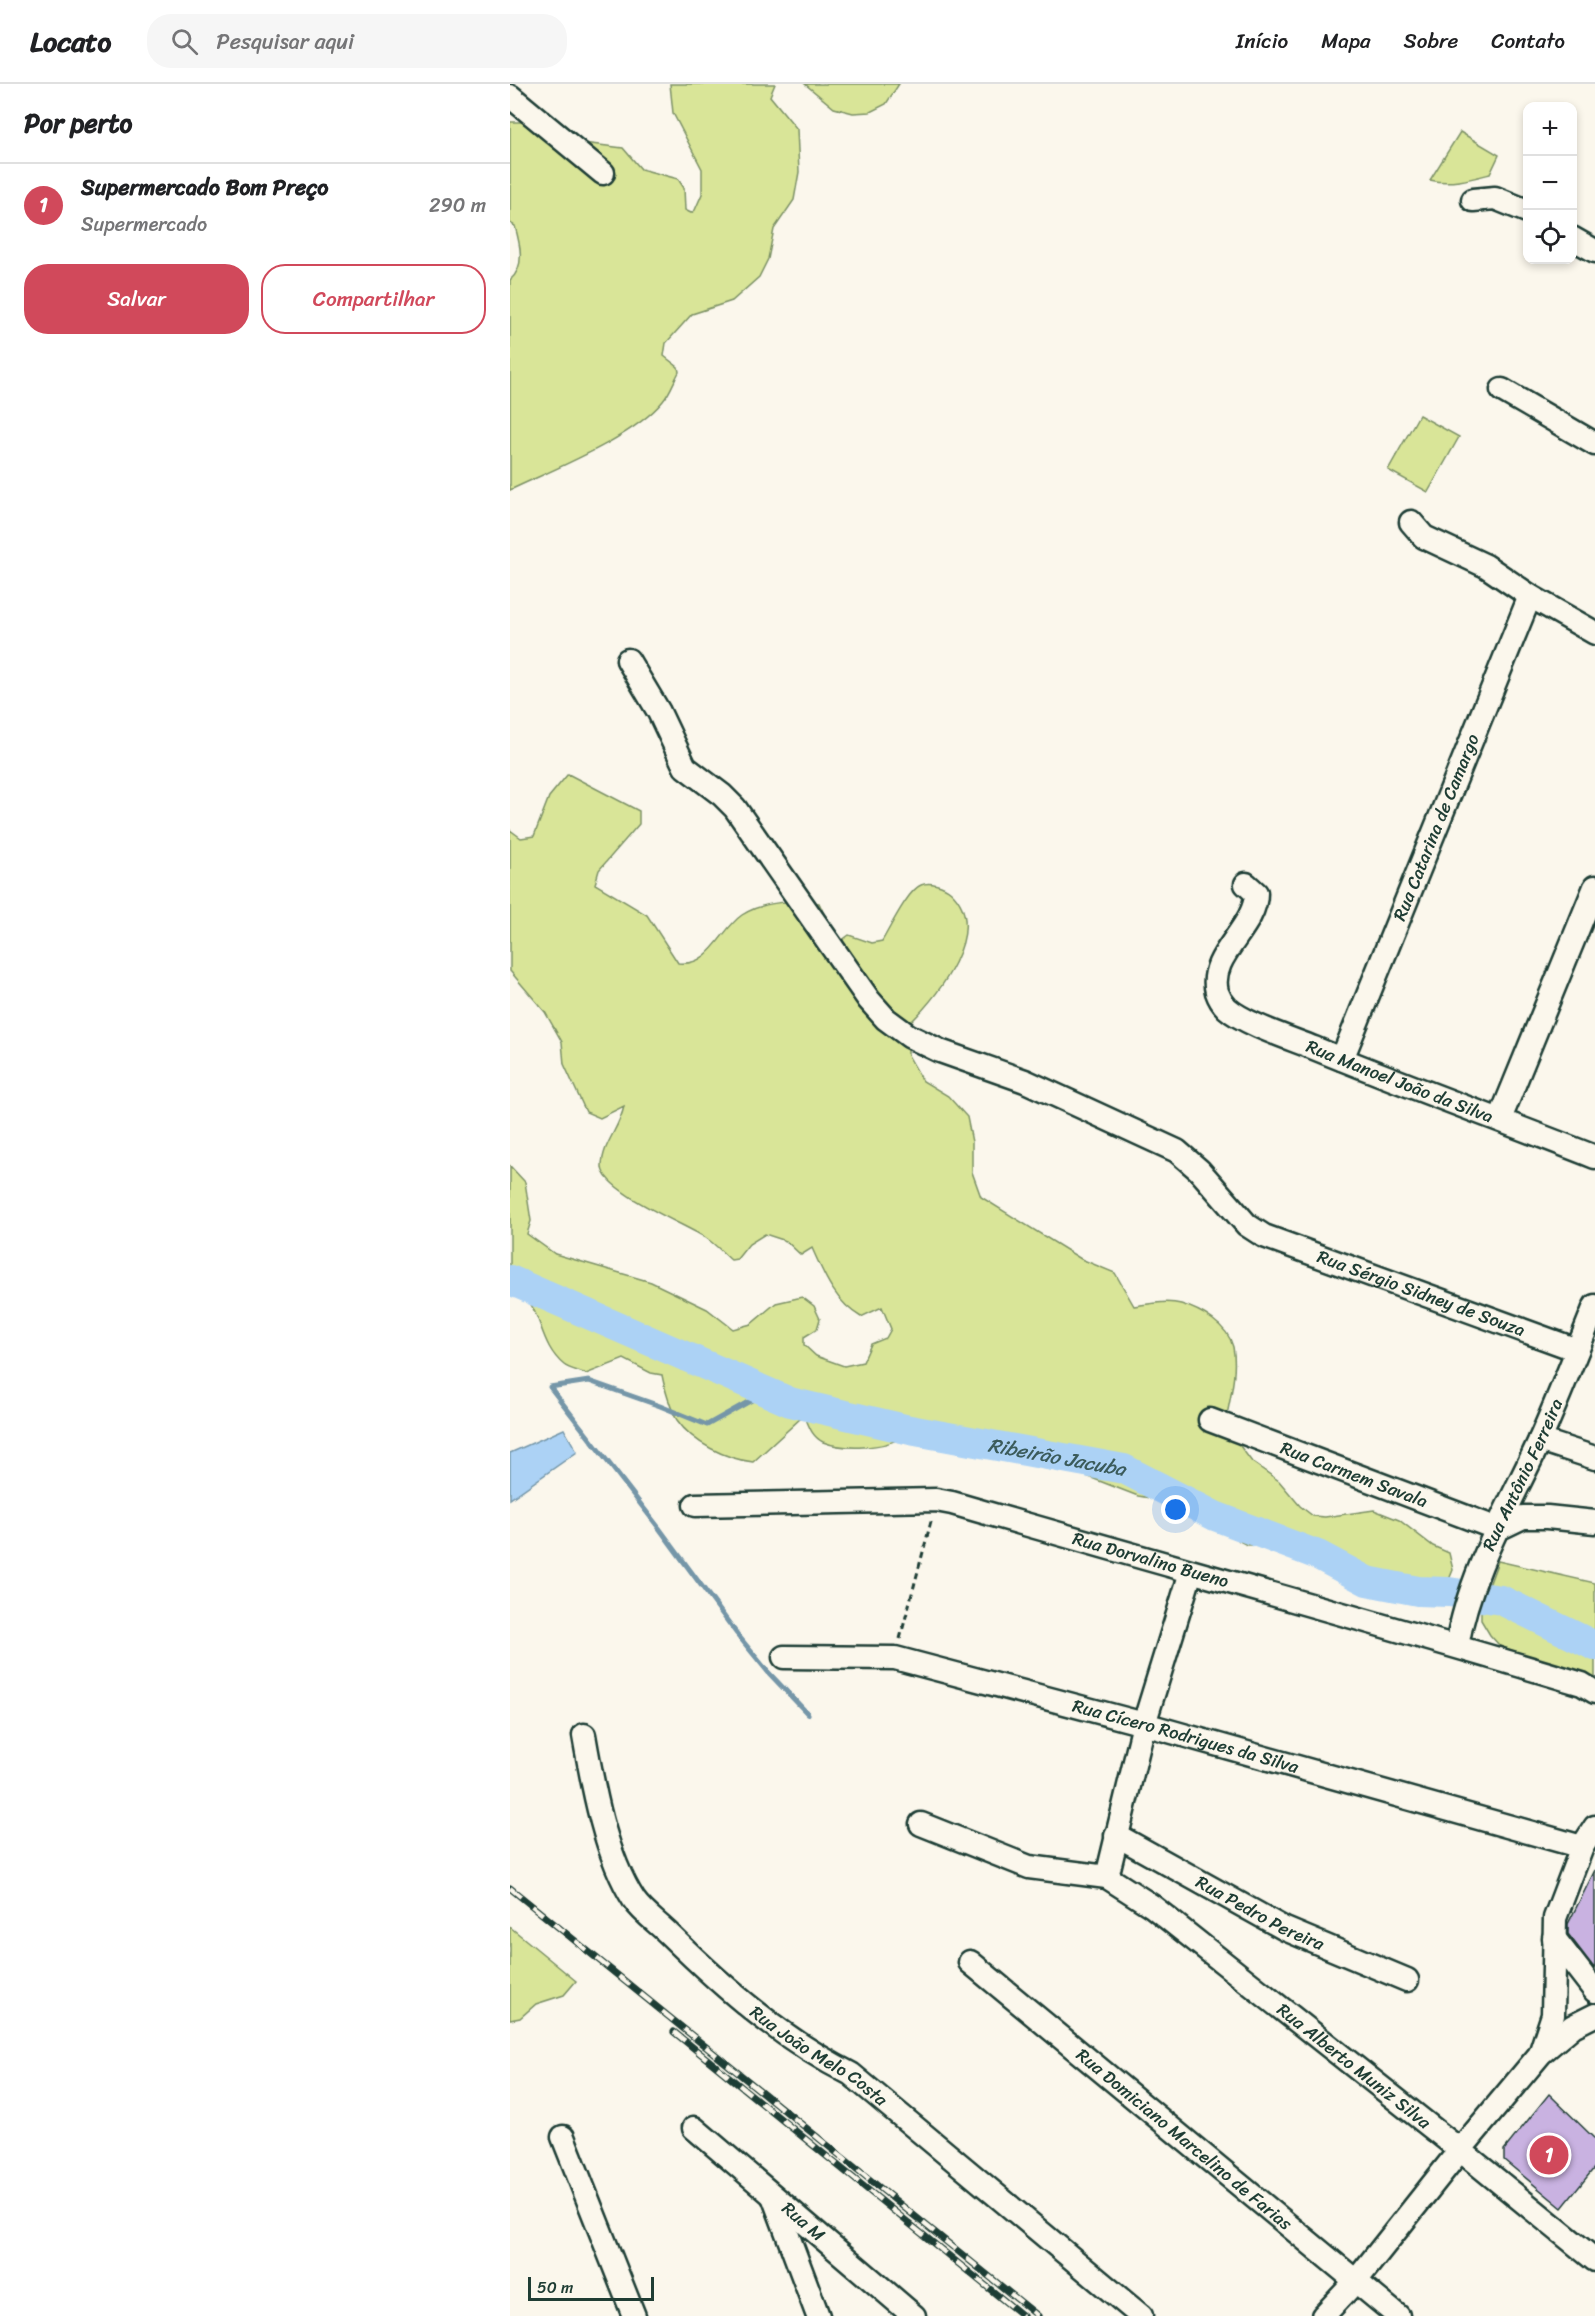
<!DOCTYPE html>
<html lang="pt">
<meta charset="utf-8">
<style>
:root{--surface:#fff;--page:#f6f6f6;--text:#202124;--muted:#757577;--line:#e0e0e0;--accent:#d1495b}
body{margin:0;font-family:Sriracha,sans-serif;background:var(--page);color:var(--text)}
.controls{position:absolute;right:18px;top:18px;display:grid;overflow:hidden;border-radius:12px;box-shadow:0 3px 9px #0003}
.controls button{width:54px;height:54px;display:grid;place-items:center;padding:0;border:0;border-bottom:2px solid var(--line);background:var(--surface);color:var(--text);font:30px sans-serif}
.scale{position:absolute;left:18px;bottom:15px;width:126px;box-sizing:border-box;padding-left:6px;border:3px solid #1f3d34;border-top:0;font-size:16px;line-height:21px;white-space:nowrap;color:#1f3d34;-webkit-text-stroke:4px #fbf7ec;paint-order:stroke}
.you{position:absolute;left:666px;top:1426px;width:21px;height:21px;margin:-15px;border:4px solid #fff;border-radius:50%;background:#1a73e8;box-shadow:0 0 0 9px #1a73e833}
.badge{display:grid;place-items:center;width:39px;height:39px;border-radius:50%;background:var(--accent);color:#fff;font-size:20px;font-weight:700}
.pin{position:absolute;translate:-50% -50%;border:3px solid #fff;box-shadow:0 2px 6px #0006}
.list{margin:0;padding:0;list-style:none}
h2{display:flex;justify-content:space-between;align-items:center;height:78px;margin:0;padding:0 24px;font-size:26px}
h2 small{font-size:20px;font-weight:400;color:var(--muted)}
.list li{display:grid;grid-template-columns:39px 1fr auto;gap:18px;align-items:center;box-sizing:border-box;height:84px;padding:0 24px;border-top:2px solid var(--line)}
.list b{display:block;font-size:22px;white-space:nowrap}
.list p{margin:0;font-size:20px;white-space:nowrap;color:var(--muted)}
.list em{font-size:20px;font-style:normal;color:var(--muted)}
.actions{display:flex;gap:12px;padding:18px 24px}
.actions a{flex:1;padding:14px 0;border:2px solid var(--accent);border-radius:24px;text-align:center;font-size:21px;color:var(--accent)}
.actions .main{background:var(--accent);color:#fff}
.icon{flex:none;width:33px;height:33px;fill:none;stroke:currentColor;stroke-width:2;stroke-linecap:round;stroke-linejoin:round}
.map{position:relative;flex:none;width:1085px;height:2232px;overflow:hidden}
header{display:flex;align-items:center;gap:36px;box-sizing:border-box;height:84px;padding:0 30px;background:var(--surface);border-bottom:2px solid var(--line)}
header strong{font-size:28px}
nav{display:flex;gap:33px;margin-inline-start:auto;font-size:21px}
.search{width:420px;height:54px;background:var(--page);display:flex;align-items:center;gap:15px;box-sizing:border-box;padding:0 21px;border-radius:24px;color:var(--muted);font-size:22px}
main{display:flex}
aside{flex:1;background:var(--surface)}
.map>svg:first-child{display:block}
.green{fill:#d9e598;stroke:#7c9166;stroke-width:1.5}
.water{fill:#acd2f5;stroke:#7496a8;stroke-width:1.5}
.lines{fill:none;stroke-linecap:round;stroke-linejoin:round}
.stream{stroke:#7496a8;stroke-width:5}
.river{stroke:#acd2f5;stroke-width:30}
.building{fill:#c9b2e1;stroke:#1f3d34;stroke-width:1.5}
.minor-casing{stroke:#1f3d34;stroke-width:27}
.path{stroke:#1f3d34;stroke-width:3;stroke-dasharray:6 4.5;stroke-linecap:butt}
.minor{stroke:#fbf7ec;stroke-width:22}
.rail-casing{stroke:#1f3d34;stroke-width:7}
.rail{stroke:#fbf7ec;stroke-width:4.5;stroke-dasharray:14;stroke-linecap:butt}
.labels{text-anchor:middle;stroke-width:4.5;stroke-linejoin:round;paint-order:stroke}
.street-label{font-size:18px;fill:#1f3d34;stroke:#fbf7ec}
.water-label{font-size:20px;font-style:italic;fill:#3b5b5b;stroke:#fbf7ec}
</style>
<header>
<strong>Locato</strong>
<div class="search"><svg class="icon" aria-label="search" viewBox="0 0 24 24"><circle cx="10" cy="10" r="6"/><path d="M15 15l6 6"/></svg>Pesquisar aqui</div>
<nav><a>Início</a><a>Mapa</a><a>Sobre</a><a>Contato</a></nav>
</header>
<main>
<aside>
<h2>Por perto<small></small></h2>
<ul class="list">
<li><span class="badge">1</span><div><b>Supermercado Bom Preço</b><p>Supermercado</p></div><em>290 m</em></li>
</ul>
<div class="actions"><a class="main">Salvar</a><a>Compartilhar</a></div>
</aside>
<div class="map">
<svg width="1085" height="2232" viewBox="0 0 1085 2232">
<rect width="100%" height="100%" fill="#fbf7ec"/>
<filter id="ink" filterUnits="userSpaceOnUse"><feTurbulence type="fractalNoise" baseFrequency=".0167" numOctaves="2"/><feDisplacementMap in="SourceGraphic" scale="12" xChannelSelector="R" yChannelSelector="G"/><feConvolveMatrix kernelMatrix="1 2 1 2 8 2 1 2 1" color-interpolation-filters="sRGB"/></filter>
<g filter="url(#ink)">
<g class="green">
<path d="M160,0H265L260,12L287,45L289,88L284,116L264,145L258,175L249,193L222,217L182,230L156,259L154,272L168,283L169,288C164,297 160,309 153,317C123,354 44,385 0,406V196C16,182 10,160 5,142L0,139V38H19L57,57L113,64L131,85L168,95L174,104L175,126L181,129L185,126L192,110V85L163,29Z"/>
<polygon points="295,0 389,0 376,20 360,28 343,29 324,24"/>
<path d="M950,48L989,71L980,90C961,95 940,101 920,96Z"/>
<polygon points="909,331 949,353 918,408 878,386"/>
<path d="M58,690L129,727V740L89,786L85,800L137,831L168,879C201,883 210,846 232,831C253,817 285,816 309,819L315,832L317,867L339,851L362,859L372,857C380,844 398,806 411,801C420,797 434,802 441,808C481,846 427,913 398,941V971L413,997L438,1012L457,1033L462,1058V1088L471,1113L571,1175L605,1189L624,1222C639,1220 656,1216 671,1220C691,1226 718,1241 723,1263C728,1288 719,1318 715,1342L742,1378L769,1397L790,1422L803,1432L815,1433L864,1426L889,1436L923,1462L939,1469L943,1486L938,1498L928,1503L910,1502L851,1485L823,1469L795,1461H737L729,1457L711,1435L697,1428L687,1431L686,1435L658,1417L628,1412L548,1381L518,1365L468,1355L392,1353C374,1365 333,1366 313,1358C303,1353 300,1345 296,1335H290L243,1378C216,1375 183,1359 167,1336C161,1327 154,1302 152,1291L141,1289L114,1275L76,1290C69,1287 59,1285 54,1281C25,1257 35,1219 0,1201V1082L15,1098L21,1137L17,1150L45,1170L141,1198L197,1225L223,1245L241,1240L266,1219L292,1213L304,1222L310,1235L307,1245L294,1253V1261L306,1272L334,1282L353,1278L361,1260L376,1254L381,1245L372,1223L351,1233C325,1218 314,1191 302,1164L291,1171L276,1157L255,1150L239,1160L227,1175L221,1176C213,1169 205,1160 196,1154C176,1141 93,1107 92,1083C92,1060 110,1044 114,1022L90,1034L76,1028L54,980L52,958L35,928L0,887V746L11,754L24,752L39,713Z"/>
<polygon points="988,1477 1085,1499 1085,1599 1049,1583 990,1562 980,1551 971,1536 971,1523"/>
<polygon points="0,1843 66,1897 54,1911 26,1920 10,1934 0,1936"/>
</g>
<polygon class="water" points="54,1345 67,1368 0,1415 0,1369"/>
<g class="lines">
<polyline class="stream" points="256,1308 197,1341 150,1322 79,1297 40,1303 149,1444 227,1550 258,1588 298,1630"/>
<path class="river" id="s1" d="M0,1196L280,1318L400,1346L614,1385L705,1432L808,1471L857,1497L908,1507L939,1508L991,1516L1085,1562"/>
</g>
<g class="building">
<polygon points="1085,1786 1085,1885 1058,1850 1058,1840"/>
<polygon points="1039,2010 1085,2055 1085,2083 1052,2124 994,2076 994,2066"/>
</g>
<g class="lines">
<g class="minor-casing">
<g id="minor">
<polyline points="0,12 93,89"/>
<polyline points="963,116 985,114 1017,127"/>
<polyline points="1062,154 1085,167"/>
<polyline points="992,306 1085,360"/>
<polyline points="901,438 914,453 976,482 1020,512 1085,549"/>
<path id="s2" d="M118,576L149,628L175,683L212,711L225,724L359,916L376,935L399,952L430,967L515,997L667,1067L689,1086L737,1141L754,1152L1067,1266"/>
<path id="s3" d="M736,800L746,809C746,845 697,871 707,908C709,914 712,919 717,924C735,940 779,954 804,964C897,1002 991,1036 1085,1073"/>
<path id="s4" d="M832,975L1020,512"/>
<polyline points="990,1035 1085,803"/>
<path id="s5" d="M700,1336L988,1445L1013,1433H1037L1085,1438"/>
<polyline points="1030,1356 1085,1374"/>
<path id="s6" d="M185,1421L426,1416L442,1419C652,1480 863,1537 1072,1600L1085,1608"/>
<path id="s7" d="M947,1562C959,1490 999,1423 1029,1358C1049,1313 1067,1267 1085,1222"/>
<path id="s8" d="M274,1573L385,1574L634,1640L1072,1763"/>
<path id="s9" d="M74,1651C83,1703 95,1771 124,1816C133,1829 149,1840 160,1851C214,1904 273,1956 341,1990L631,2232"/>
<path id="s10" d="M411,1740L519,1783L597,1793L642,1822L950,2066L1085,2176"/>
<path id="s11" d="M606,1751L775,1845L897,1896"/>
<polyline points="597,1793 634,1640 681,1488"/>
<polyline points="1044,1854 1085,1907"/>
<path id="s12" d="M460,1878L888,2232"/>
<polyline points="1031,1967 1043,1931 1045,1834 1072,1763 1085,1743"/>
<path id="s13" d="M184,2044L404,2232"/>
<polyline points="53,2053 124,2232"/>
<polyline points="263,2112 308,2232"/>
<polyline points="813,2232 845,2198 950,2066 1031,1969 1063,1942 1085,1931"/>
</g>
</g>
<polyline class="path" points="390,1555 422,1434"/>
<use href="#minor" class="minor"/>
<g class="rail-casing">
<g id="rail">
<polyline points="0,1804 528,2232"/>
<polyline points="164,1948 513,2232"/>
</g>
</g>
<use href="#rail" class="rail"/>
</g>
</g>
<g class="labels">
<g class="street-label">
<text dy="6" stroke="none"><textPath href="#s4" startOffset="250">Rua Catarina de Camargo</textPath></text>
<text dy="6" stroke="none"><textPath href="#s3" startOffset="330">Rua Manoel João da Silva</textPath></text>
<text dy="6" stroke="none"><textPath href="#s2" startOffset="1056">Rua Sérgio Sidney de Souza</textPath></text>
<text dy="6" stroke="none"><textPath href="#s5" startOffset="154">Rua Carmem Savala</textPath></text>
<text dy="6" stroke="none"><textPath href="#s7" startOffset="184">Rua Antônio Ferreira</textPath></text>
<text dy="6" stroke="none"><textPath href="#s6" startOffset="464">Rua Dorvalino Bueno</textPath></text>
<text dy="6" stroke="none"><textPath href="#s8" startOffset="412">Rua Cícero Rodrigues da Silva</textPath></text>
<text dy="6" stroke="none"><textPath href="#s11" startOffset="164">Rua Pedro Pereira</textPath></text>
<text dy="6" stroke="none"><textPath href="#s9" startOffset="416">Rua João Melo Costa</textPath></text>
<text dy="6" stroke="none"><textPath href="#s10" startOffset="506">Rua Alberto Muniz Silva</textPath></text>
<text dy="6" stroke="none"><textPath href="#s12" startOffset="278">Rua Domiciano Marcelino de Farias</textPath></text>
<text dy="6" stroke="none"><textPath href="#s13" startOffset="144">Rua M</textPath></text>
</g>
<g class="water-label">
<text dy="7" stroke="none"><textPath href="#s1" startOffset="578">Ribeirão Jacuba</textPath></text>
</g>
</g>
</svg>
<div class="controls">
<button>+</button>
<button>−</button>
<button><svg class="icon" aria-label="locate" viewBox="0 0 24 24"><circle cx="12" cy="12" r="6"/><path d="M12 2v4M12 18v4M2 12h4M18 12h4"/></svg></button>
</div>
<div class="scale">50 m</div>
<div class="you"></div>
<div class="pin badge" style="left:1039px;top:2071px">1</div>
</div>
</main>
